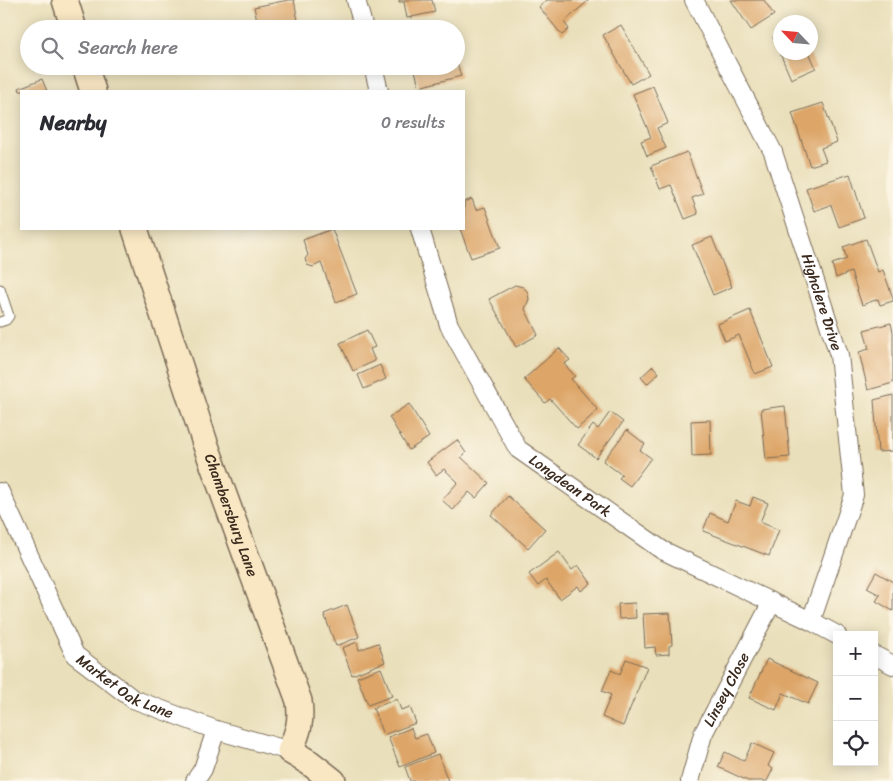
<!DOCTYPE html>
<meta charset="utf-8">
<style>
:root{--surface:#fff;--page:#f7f7f7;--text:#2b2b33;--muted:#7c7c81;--line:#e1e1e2}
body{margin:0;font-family:Sriracha,sans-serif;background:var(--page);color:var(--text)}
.controls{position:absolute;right:15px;bottom:15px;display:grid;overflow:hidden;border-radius:0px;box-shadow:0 2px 12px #0003}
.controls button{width:45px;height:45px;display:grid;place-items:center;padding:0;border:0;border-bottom:1px solid var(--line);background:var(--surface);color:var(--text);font:25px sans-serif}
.compass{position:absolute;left:773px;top:15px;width:45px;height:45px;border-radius:50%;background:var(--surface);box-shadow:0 2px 12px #0003;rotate:296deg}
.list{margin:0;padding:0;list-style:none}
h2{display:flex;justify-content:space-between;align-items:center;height:65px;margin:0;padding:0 20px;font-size:21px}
h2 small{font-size:16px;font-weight:400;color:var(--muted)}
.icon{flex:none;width:28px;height:28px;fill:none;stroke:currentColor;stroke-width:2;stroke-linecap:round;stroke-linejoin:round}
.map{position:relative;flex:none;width:893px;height:781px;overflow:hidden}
.search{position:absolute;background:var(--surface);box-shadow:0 2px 12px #0003;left:20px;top:20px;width:445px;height:55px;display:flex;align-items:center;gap:12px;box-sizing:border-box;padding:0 18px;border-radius:28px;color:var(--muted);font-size:19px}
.panel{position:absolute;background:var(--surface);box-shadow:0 2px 12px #0003;left:20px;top:90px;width:445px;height:140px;border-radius:0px}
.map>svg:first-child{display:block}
.building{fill:#dda568}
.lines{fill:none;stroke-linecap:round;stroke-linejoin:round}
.lane-casing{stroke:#786955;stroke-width:11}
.street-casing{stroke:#786955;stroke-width:20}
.secondary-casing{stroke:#786955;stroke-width:28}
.lane{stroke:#fff;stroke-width:9}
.street{stroke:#fff;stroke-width:18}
.secondary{stroke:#f9e7c3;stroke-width:25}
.labels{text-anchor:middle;stroke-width:4;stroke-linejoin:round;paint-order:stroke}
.street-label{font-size:15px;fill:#3b2a1e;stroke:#fcf5e5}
</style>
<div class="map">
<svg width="893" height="781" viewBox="0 0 893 781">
<rect width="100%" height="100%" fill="#fcf5e5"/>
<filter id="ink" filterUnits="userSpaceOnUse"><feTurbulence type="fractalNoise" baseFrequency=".02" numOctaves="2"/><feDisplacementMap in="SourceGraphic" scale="10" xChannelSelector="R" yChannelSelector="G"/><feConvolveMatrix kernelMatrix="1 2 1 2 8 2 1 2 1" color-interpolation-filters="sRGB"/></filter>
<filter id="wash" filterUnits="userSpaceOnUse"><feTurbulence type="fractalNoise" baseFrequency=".0096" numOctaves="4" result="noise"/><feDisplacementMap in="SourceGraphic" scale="20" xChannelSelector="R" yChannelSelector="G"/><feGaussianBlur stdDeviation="1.12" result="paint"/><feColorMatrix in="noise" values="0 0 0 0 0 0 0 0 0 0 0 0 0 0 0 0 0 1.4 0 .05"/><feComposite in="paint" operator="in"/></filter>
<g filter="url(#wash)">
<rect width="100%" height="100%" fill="#e9dfba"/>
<g id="blocks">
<g class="building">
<polygon points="288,0 294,0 298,21 292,22 294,29 259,29 254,7"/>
<polygon points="399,0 432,0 435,12 407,18 404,2 399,2"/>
<polygon points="547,0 589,0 564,22 569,29 562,35 539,7"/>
<polygon points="731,0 764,0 774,15 751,30"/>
<polygon points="621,25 649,74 631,84 603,35"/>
<polygon points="780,33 780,52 809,52 816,68 791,79 773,37"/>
<polygon points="456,60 461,76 419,87 414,66 456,66"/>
<polygon points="42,79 47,91 20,91 19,88"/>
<polygon points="653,86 668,123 657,128 666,148 647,156 641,141 651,137 633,94"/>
<polygon points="823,103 837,142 821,148 826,161 810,166 792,113"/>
<polygon points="687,152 703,194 692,198 698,214 685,219 671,185 660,189 651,166"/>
<polygon points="850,174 864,218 839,227 831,205 814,211 806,188"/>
<polygon points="472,199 476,210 485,207 500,248 471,258 460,229 464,229 464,202"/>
<polygon points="332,229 357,294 336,302 321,263 313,267 307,265 305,259 308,255 303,240"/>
<polygon points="712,237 732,287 713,295 692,245"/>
<polygon points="866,239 878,272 883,270 893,298 893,301 880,305 878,299 862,305 851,272 836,278 832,264 847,259 843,247"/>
<polygon points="515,285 523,287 527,291 529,299 525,309 538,335 516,347 489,299"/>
<polygon points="750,310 773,367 755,374 739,335 725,341 718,324"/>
<polygon points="891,323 893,332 893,383 868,390 859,352 869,349 864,330"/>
<polygon points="367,330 375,347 370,349 375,361 353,371 340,343"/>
<polygon points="559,348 570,360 564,364 575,376 571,379 598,410 577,429 550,399 545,403 524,379"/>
<polygon points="380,365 386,379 364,389 358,375"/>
<polygon points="653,366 659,373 647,384 641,377"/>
<polygon points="893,395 893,451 878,452 874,400"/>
<polygon points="409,404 429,437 409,450 389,417"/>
<polygon points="785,406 790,457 766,459 761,409"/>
<polygon points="610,412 623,422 596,458 578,445 593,425 598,429"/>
<polygon points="710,420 711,455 692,456 691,421"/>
<polygon points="627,430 645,444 640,450 651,458 630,486 619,478 622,475 603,461"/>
<polygon points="457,440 466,453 461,457 489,483 476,498 469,492 453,510 442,500 458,482 444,469 436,475 427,462"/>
<polygon points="508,496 545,529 528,548 491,515"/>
<polygon points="753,497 768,503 760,522 779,530 769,556 703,531 710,513 728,521 736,501 750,506"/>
<polygon points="559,552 572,570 578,565 591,583 581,591 578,586 560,599 546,580 538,586 529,574"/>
<polygon points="876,572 893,582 893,611 876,601 880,595 867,588"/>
<polygon points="635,603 636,618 619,619 618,604"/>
<polygon points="347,605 359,637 336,646 324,614"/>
<polygon points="670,613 672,645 669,646 669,654 656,655 655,647 645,648 643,614"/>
<polygon points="357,642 359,650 378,643 385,662 352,675 342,648"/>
<polygon points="626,659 647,667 623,726 602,717 611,695 602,691 611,670 620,674"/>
<polygon points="767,659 818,683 808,704 783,693 776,710 749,698"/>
<polygon points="381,668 392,696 368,705 357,677"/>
<polygon points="397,699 401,710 410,707 416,723 383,735 373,708"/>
<polygon points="411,728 415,738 427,734 434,753 400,767 388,737"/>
<polygon points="752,743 774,753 768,766 773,769 767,781 748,781 718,767 725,752 744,761"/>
<polygon points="438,754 448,781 410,781 405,767"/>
</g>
</g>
</g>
<g filter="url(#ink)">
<use href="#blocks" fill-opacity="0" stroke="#786955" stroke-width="1"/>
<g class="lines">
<g class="lane-casing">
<polyline id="lane" points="0,289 9,316 6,320 0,322"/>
</g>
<g class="street-casing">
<g id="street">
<polyline points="356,0 364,29"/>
<path id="s1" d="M694,0L773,152L839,355L854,495L811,621"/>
<polyline points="373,66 379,91"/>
<path id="s2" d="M420,229L449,325L518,449L662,550L811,621L837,635"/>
<path id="s3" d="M0,492L75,655L133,699L216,730L290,751"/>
<polyline points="874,655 893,665"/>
<polyline points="195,781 203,769 216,730"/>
<path id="s4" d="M690,781L703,734L772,602"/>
</g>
</g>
<g class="secondary-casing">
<g id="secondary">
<polyline points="65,0 74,29"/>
<polyline points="85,66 93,91"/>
<path id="s5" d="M135,229L205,443L299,701C302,722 298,732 290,751L310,763L333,781"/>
</g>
</g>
<use href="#lane" class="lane"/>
<use href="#street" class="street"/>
<use href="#secondary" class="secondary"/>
</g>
</g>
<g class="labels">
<g class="street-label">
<text dy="5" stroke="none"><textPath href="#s1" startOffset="329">Highclere Drive</textPath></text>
<text dy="5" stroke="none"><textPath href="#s2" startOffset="306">Longdean Park</textPath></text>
<text dy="5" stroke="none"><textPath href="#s5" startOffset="302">Chambersbury Lane</textPath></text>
<text dy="5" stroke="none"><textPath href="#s3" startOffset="239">Market Oak Lane</textPath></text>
<text dy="5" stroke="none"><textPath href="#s4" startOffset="99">Linsey Close</textPath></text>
</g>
</g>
</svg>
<div class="controls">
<button>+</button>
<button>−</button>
<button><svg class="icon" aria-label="locate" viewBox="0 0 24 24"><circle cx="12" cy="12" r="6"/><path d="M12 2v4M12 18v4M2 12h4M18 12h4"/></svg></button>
</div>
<svg class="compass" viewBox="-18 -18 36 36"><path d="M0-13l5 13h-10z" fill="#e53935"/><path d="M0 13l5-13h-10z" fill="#7c7c81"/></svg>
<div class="search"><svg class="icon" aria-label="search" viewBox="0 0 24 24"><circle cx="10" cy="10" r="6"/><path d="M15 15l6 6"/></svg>Search here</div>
<section class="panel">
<h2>Nearby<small>0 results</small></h2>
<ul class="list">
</ul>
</section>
</div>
